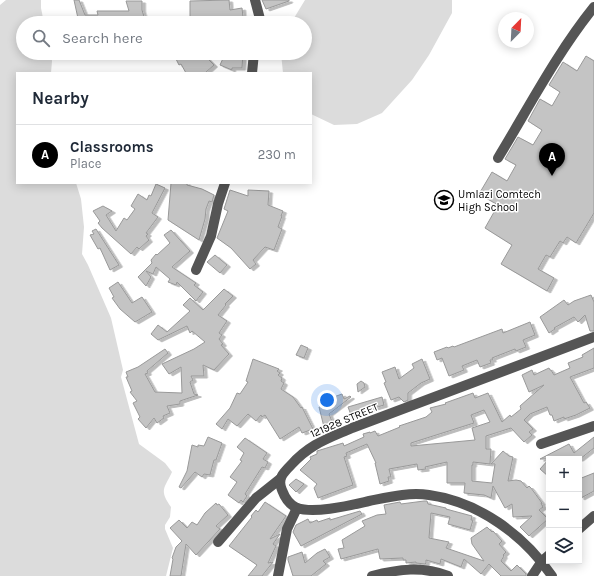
<!DOCTYPE html>
<meta charset="utf-8">
<style>
:root{--surface:#fff;--page:#f2f2f3;--text:#1f2937;--muted:#747a83;--line:#e0e1e3;--accent:#000}
body{margin:0;font-family:Karla,sans-serif;background:var(--page);color:var(--text)}
.controls{position:absolute;right:12px;bottom:12px;display:grid;overflow:hidden;border-radius:0px;box-shadow:0 2px 10px #0003}
.controls button{width:36px;height:36px;display:grid;place-items:center;padding:0;border:0;border-bottom:1px solid var(--line);background:var(--surface);color:var(--text);font:20px sans-serif}
.compass{position:absolute;left:498px;top:12px;width:36px;height:36px;border-radius:50%;background:var(--surface);box-shadow:0 2px 10px #0003;rotate:24deg}
.you{position:absolute;left:327px;top:400px;width:14px;height:14px;margin:-10px;border:3px solid #fff;border-radius:50%;background:#1a73e8;box-shadow:0 0 0 6px #1a73e833}
.badge{display:grid;place-items:center;width:26px;height:26px;border-radius:50%;background:var(--accent);color:#fff;font-size:13px;font-weight:700}
.pin{position:absolute;translate:-50% -33px;filter:drop-shadow(0 1px 2px #0008)}
.pin::after{content:'';position:absolute;top:21px;width:14px;height:12px;background:inherit;clip-path:polygon(0 0,100% 0,50% 100%)}
.list{margin:0;padding:0;list-style:none}
h2{display:flex;justify-content:space-between;align-items:center;height:52px;margin:0;padding:0 16px;font-size:17px}
h2 small{font-size:13px;font-weight:400;color:var(--muted)}
.list li{display:grid;grid-template-columns:26px 1fr auto;gap:12px;align-items:center;box-sizing:border-box;height:60px;padding:0 16px;border-top:1px solid var(--line)}
.list b{display:block;font-size:15px;white-space:nowrap}
.list p{margin:0;font-size:13px;white-space:nowrap;color:var(--muted)}
.list em{font-size:13px;font-style:normal;color:var(--muted)}
.icon{flex:none;width:22px;height:22px;fill:none;stroke:currentColor;stroke-width:2;stroke-linecap:round;stroke-linejoin:round}
.map{position:relative;flex:none;width:594px;height:576px;overflow:hidden}
.search{position:absolute;background:var(--surface);box-shadow:0 2px 10px #0003;left:16px;top:16px;width:296px;height:44px;display:flex;align-items:center;gap:10px;box-sizing:border-box;padding:0 14px;border-radius:22px;color:var(--muted);font-size:15px}
.panel{position:absolute;background:var(--surface);box-shadow:0 2px 10px #0003;left:16px;top:72px;width:296px;height:112px;border-radius:0px}
.map>svg:first-child{display:block}
.green{fill:#dcdcdc}
.building{fill:#c4c4c4;stroke:#999;fill-rule:evenodd;filter:url(#shadow)}
.lines{fill:none;stroke-linecap:round;stroke-linejoin:round}
.minor{stroke:#555;stroke-width:10}
.labels{text-anchor:middle;stroke-width:3;stroke-linejoin:round;paint-order:stroke}
.poi-label{font-size:11px;fill:#000;stroke:#fff;text-anchor:start}
.street-label{font-size:11px;fill:#000;stroke:#fff}
</style>
<div class="map">
<svg width="594" height="576" viewBox="0 0 594 576">
<defs>
<filter id="shadow"><feDropShadow dx="3.5" dy="2" stdDeviation="0" flood-color="#0004"/></filter>
</defs>
<rect width="100%" height="100%" fill="#fff"/>
<g class="green">
<path d="M6,0H41V8L44,23H23V53H51L52,61L51,73H17V183H76L81,199L84,227L82,254L88,265L111,318L123,370L121,377L139,444L165,463L172,472C164,489 159,490 171,507L170,517L165,525V529L173,548L166,576H0V5Z"/>
<polygon points="305,0 452,0 452,13 429,55 412,80 382,113 357,124 334,125 311,114 311,73 283,73 281,53 305,53 305,23 291,23"/>
</g>
<g class="building">
<polygon points="74,0 79,0 85,15 98,15 97,11 129,11 126,1 142,1 142,10 145,20 137,23 79,23"/>
<polygon points="229,0 230,10 242,8 243,17 241,18 251,23 196,23 196,20 190,20 190,1"/>
<polygon points="262,0 289,0 289,1 266,9"/>
<polygon points="186,53 210,53 206,57 214,65 205,73 186,73 181,64 179,65 176,59"/>
<polygon points="235,53 243,53 242,68 232,68 232,70 220,65 225,54 235,58"/>
<polygon points="586,56 594,61 594,213 576,243 567,237 563,243 560,241 550,257 546,255 538,269 554,278 547,291 501,264 512,245 485,228 498,205 479,194 492,172 507,181 516,165 505,159 518,137 533,145 542,130 528,121 540,99 552,106 560,92 549,85 563,62 577,71"/>
<polygon points="171,183 187,183 187,185 202,189 214,195 212,202 209,201 206,209 205,219 199,240 168,220"/>
<polygon points="156,184 165,188 152,213 158,217 146,233 148,234 146,236 149,240 139,249 137,247 131,254 102,228 98,223 100,221 93,211 103,206 112,211 106,215 116,231 124,218 127,220 135,209 131,206 138,194 147,200 149,195 151,196"/>
<polygon points="230,190 248,196 248,190 269,191 268,205 283,211 281,216 282,216 278,227 282,229 274,250 265,247 253,260 256,264 250,269 231,248 217,238 228,211 224,209"/>
<polygon points="96,229 119,265 110,270 100,248 98,249 90,235 94,234 92,231"/>
<polygon points="171,230 190,251 172,267 196,283 194,285 203,292 196,301 177,282 176,285 168,282 170,279 156,267 153,274 146,271 151,277 146,286 138,277 152,263 151,260 156,254 157,255 170,243 164,235"/>
<polygon points="215,255 227,265 220,273 207,262"/>
<polygon points="118,282 132,303 142,297 152,312 135,322 120,309 112,298 114,297 109,288"/>
<polygon points="224,289 233,296 225,304 226,305 218,315 227,321 219,333 222,335 219,339 223,344 221,345 229,354 214,370 203,365 204,376 191,376 193,380 190,382 194,394 198,395 180,401 180,404 167,406 170,413 163,416 164,418 157,423 154,418 146,428 138,419 140,417 133,403 137,401 130,392 132,391 126,377 128,377 126,372 138,367 165,349 168,353 147,371 148,373 145,374 155,392 182,393 181,367 169,374 162,364 194,349 205,342 192,331 190,333 187,326 158,340 151,334 158,325 167,332 190,311 183,305 190,298 203,310"/>
<polygon points="591,295 594,302 594,331 590,331 585,315 578,322 574,317 554,328 555,329 549,333 540,317 564,300 568,305 574,301"/>
<polygon points="530,322 535,335 523,340 526,347 516,351 515,349 492,358 493,360 490,360 491,363 480,367 477,360 462,366 464,370 449,376 442,358 437,360 434,352 447,347 448,348 453,346 454,347 502,329 503,333"/>
<polygon points="301,345 308,348 304,358 296,355"/>
<path d="M594,348V368L570,377L584,403L586,402L590,408L576,415L564,419V417L554,421L552,415H550L547,407L530,414L524,420L533,429L529,432L532,435L524,442L511,428L486,436V449H491L490,464L473,462V465H472V481L492,483L495,464H491L503,451L509,456L513,457L508,481L516,480L521,481L527,488L529,486L531,488L542,503H541L543,507L539,510L548,519L529,536L520,527L532,516L513,517L512,504L505,508L493,486L491,498L484,495L464,493L465,483H447V462L425,467L426,469L418,470L417,464L389,469L391,477H388L389,481L380,484L375,463H376L367,444L346,453L347,456L344,457L353,485L318,498L314,488L317,484L300,470L311,459L310,457L317,454V451L343,443L344,446L364,437L363,434L370,432V433L375,431L378,436L400,427L399,426L426,417L432,412L430,408L446,404L445,403L473,393L475,398L488,393L502,422L510,415L511,417L521,409L520,406L544,385L529,392L522,375L532,370L534,375L549,368L550,370H551L554,375L570,368L568,363L583,357L582,355ZM484,410L490,422L472,428L475,440L411,446V443L474,423L471,415Z"/>
<polygon points="253,359 279,369 277,371 280,373 278,375 282,378 281,381 284,383 281,389 293,397 301,408 302,407 313,429 302,433 299,427 280,439 265,415 262,417 261,415 256,421 248,414 237,426 228,419 222,429 216,424 230,408 237,393 240,394 248,382 246,381"/>
<polygon points="422,359 430,379 421,383 408,393 408,400 404,402 399,397 391,400 384,383 386,382 382,372 395,367 399,379 414,368 412,364"/>
<polygon points="361,381 364,383 365,387 358,392 357,384"/>
<polygon points="342,394 344,399 350,396 351,397 329,414 333,424 324,427 319,407 332,403 331,398"/>
<polygon points="382,397 384,405 351,415 348,407"/>
<polygon points="208,437 222,443 216,460 214,460 210,475 204,474 202,477 195,472 181,488 179,487 187,471 192,445 198,447 198,445 204,446"/>
<polygon points="594,437 594,448 580,459 549,459 549,477 540,469 549,459 540,459 569,444 574,453"/>
<polygon points="245,438 267,453 263,459 268,462 265,468 262,467 245,494 247,496 243,502 241,500 239,503 228,495 237,482 230,477 242,461 240,460 244,453 237,447"/>
<polygon points="594,473 594,491 581,498 579,494 579,479"/>
<polygon points="296,479 304,484 296,492 289,485"/>
<polygon points="424,501 427,501 428,504 446,508 446,509 472,516 471,520 473,520 470,530 448,524 450,517 431,513 429,538 449,542 446,548 484,561 472,544 471,538 487,527 492,532 493,531 502,541 499,544 506,552 503,555 504,556 501,561 511,571 517,565 526,574 526,576 501,576 489,564 481,574 464,559 461,567 441,559 440,564 426,560 426,563 425,564 416,563 416,562 406,563 406,560 403,560 403,558 380,559 378,549 341,559 338,549 344,548 342,540 365,526 362,521 377,515 386,514 384,505 400,502 401,504"/>
<polygon points="265,502 286,516 270,539 280,534 273,544 276,546 268,563 273,562 262,576 248,576 257,565 229,546 252,517 251,516 256,510 258,512"/>
<polygon points="216,503 217,505 219,504 228,515 216,526 220,529 196,555 186,544 181,576 170,576 173,559 172,558 176,547 182,541 170,528 179,520 187,528 192,522 197,525 205,513"/>
<polygon points="360,511 362,514 301,546 293,532 296,525 308,519 310,523 317,520 318,522 330,518 330,520"/>
<polygon points="325,549 330,557 323,561 326,564 311,576 293,576 288,560 288,557 302,552 305,563 317,553"/>
</g>
<g class="lines">
<g class="minor">
<polyline points="255,0 260,19 259,23"/>
<polyline points="252,73 254,53"/>
<path d="M498,158C529,107 557,53 594,7"/>
<polyline points="196,270 211,236 218,204 225,183"/>
<polyline points="541,444 594,426"/>
<polyline points="579,529 594,516"/>
<polyline points="218,542 256,498 280,479"/>
<polyline points="278,576 287,529 297,508"/>
<path d="M372,576C398,569 423,566 448,576"/>
<polyline points="532,576 542,561 549,555"/>
<path d="M552,576C524,535 479,502 429,495C409,492 389,497 369,501C351,505 315,514 297,508C290,505 285,498 282,490C277,479 283,473 291,465C310,444 327,439 352,428L594,337"/>
</g>
</g>
<defs>
<g id="school-ring" transform="scale(1)"><circle r="9.5" fill="#fff" stroke="#000" stroke-width="1.5"/><path d="M0-5L7-2L0 1L-7-2ZM-4 1L0 2.5L4 1V4Q0 6-4 4Z" fill="#000"/></g>
</defs>
<g fill-rule="evenodd">
<use href="#school-ring" x="444" y="200"/>
</g>
<g class="labels">
<g class="poi-label">
<text x="458" y="198">Umlazi Comtech<tspan x="458" dy="13">High School</tspan></text>
</g>
<g class="street-label">
<text transform="translate(344 420) rotate(-23)" y="4">121928 STREET</text>
</g>
</g>
</svg>
<div class="controls">
<button>+</button>
<button>−</button>
<button><svg class="icon" aria-label="layers" viewBox="0 0 24 24"><path d="M12 4l9 5-9 5-9-5zM3 14l9 5 9-5"/></svg></button>
</div>
<svg class="compass" viewBox="-18 -18 36 36"><path d="M0-13l5 13h-10z" fill="#e53935"/><path d="M0 13l5-13h-10z" fill="#747a83"/></svg>
<div class="you"></div>
<div class="pin badge" style="left:552px;top:176px">A</div>
<div class="search"><svg class="icon" aria-label="search" viewBox="0 0 24 24"><circle cx="10" cy="10" r="6"/><path d="M15 15l6 6"/></svg>Search here</div>
<section class="panel">
<h2>Nearby<small></small></h2>
<ul class="list">
<li><span class="badge">A</span><div><b>Classrooms</b><p>Place</p></div><em>230 m</em></li>
</ul>
</section>
</div>
